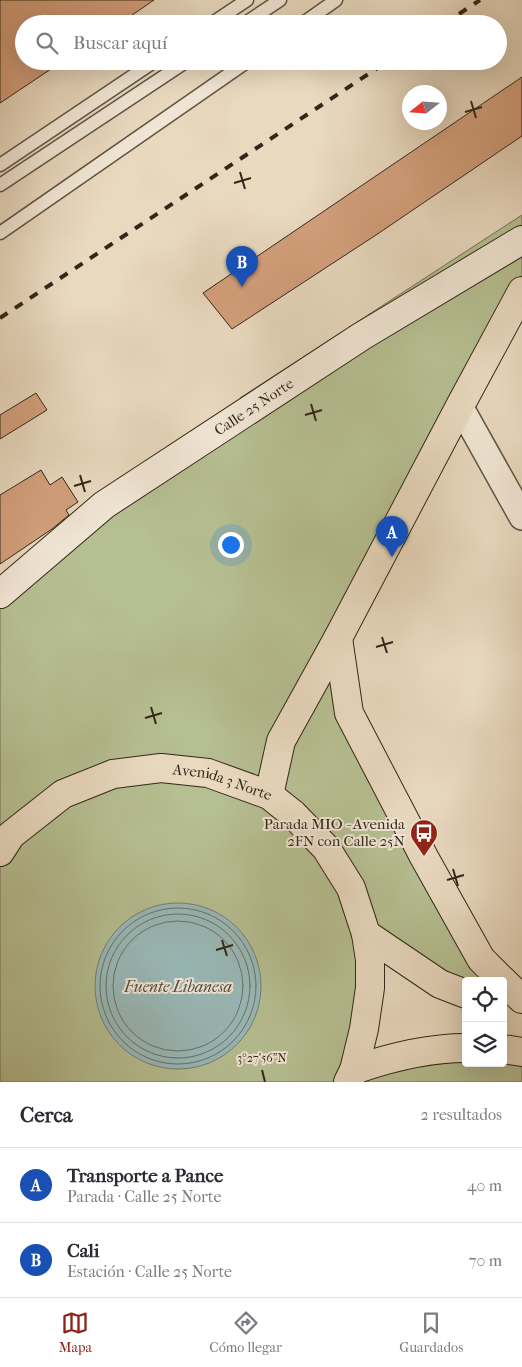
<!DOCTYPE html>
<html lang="es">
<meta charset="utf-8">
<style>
:root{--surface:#fff;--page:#f7f7f7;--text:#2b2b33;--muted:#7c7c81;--line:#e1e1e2;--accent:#8f2418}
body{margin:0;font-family:"IM FELL French Canon",serif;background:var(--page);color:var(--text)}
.controls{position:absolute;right:15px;bottom:15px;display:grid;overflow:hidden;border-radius:5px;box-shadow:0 5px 20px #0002}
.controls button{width:45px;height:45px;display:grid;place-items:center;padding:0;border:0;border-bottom:1px solid var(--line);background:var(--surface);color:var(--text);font:25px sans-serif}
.compass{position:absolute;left:402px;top:85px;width:45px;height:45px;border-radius:50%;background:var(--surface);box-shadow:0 5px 20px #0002;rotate:253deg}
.you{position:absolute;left:230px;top:544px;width:18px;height:18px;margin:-12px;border:4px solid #fff;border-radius:50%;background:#1a73e8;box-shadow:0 0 0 8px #1a73e833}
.badge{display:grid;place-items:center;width:32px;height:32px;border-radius:50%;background:var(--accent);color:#fff;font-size:16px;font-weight:700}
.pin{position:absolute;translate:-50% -41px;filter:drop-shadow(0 1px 2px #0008)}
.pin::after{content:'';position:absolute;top:26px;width:18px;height:15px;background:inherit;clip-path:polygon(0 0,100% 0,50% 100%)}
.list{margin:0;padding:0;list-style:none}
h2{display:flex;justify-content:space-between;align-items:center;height:65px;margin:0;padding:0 20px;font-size:21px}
h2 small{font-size:16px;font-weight:400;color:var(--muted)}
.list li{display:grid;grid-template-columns:32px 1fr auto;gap:15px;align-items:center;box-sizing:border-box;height:75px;padding:0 20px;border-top:1px solid var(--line)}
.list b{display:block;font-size:19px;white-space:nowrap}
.list p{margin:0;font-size:16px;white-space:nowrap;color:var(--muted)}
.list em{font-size:16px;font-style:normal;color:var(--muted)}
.icon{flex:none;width:28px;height:28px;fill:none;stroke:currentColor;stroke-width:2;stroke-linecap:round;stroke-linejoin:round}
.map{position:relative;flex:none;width:522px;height:1082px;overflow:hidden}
.search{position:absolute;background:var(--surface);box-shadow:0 5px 20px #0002;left:15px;right:15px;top:15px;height:55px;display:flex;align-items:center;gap:12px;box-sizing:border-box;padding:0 18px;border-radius:28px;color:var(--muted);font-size:19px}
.sheet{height:215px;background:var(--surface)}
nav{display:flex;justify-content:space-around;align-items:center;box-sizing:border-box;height:70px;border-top:1px solid var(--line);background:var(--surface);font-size:14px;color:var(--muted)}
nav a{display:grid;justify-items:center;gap:2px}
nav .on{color:var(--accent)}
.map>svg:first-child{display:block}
.green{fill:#b6bf92;stroke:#747356}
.water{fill:#99b9b8;stroke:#707f78}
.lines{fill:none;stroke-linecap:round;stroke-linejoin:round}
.shore{stroke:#667068;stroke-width:1}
.building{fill:#d4a07d;stroke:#322719}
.service-casing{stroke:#605442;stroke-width:15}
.minor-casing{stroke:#605442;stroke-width:28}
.secondary-casing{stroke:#322719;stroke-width:30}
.primary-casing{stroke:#322719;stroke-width:30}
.service{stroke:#f1e6d5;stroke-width:12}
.minor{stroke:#f1e6d5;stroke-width:25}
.secondary{stroke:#f1e6d5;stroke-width:28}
.primary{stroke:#e9d9bf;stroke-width:28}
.rail{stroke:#322719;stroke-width:4;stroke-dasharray:9 9;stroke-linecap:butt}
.ticks{fill:none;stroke:#322719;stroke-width:2}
.labels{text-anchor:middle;stroke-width:4;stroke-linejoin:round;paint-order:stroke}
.street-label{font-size:15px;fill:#322719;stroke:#f1e6d5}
.poi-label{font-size:15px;fill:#322719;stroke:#f1e6d5;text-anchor:end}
.water-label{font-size:16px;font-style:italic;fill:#4c4c41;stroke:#f1e6d5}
.ticks-label{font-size:12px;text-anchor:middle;fill:#322719;stroke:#f1e6d5;stroke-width:4;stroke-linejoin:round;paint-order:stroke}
</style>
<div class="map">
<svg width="522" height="1082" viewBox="0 0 522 1082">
<rect width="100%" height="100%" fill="#e9d9bf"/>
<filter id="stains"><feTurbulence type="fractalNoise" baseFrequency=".004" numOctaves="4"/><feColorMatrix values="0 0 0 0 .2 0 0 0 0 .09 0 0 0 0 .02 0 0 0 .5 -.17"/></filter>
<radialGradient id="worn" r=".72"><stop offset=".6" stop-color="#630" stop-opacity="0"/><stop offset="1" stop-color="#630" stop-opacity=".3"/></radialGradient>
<polygon class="green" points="522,215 522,291 338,638 349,713 503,981 466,981 466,994 366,934 355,1070 466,1048 466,1063 503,1063 503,1049 522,1052 522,1082 0,1082 0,594 356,339 240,398"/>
<circle class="water" cx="178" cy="986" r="83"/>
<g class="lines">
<g class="shore">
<circle cx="178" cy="986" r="78"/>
<circle cx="178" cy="986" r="72"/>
<circle cx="178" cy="986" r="65"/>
</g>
</g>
<g class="building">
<polygon points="0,0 154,0 119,24 24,24 24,61 63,61 0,103"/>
<polygon points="522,77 522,136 376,235 232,329 203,293"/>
<polygon points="36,393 47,410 0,439 0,415"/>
<polygon points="41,470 50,485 62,477 78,502 66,510 69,515 52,529 0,564 0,495"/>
</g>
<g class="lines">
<g class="service-casing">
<g id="service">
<polyline points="211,24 247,0"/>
<polyline points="244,24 280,0"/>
<polyline points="302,24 336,0"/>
<polyline points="0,165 155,61"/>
<polyline points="0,185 187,61"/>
<polyline points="0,233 248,61"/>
</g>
</g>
<g class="minor-casing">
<polyline id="minor" points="460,406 522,517"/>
</g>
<g class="secondary-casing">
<g id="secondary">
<path id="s1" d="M0,594L104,505L362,336L522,240"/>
</g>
</g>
<g class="primary-casing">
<g id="primary">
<polyline points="338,638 349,713 424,857 481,959 503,981"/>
<polyline points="269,795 281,741 338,638 460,406 522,291"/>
<path id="s2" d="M0,852L11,835L63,794L113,774L161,768L208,773L269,795L293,814L326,848L351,888L366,934L370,960V988L364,1029L354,1070L348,1082"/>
<polyline points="366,934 440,984 466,994"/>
<polyline points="503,981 522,999"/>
<polyline points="503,1049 522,1052"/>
<path d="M354,1070C391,1057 427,1048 466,1048"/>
</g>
</g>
<use href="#service" class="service"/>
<use href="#minor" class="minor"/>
<use href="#secondary" class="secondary"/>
<use href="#primary" class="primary"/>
<g class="rail">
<polyline points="444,24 480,0"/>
<polyline points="0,318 388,61"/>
</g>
</g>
<path class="ticks" d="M471,101L476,118M465,112L482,107M240,172L245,189M234,183L251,178M311,404L316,421M305,415L322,410M80,475L85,492M74,486L91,481M382,637L387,653M376,647L393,642M151,707L156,724M145,718L162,713M453,869L458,886M447,880L464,875M222,940L227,956M216,950L233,945M262,1070L265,1082"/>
<defs>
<g id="bus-pin" transform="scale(1.4375)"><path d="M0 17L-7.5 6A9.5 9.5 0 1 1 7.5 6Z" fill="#8f2418" stroke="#f1e6d5"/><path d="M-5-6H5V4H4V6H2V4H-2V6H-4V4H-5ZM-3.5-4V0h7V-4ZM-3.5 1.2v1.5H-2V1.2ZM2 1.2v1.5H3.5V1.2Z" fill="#fff"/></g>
</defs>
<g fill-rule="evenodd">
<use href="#bus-pin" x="424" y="833"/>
</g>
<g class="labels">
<g class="street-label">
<text dy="5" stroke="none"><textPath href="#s1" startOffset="316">Calle 25 Norte</textPath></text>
<text dy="5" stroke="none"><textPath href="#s2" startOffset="252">Avenida 3 Norte</textPath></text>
</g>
<g class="poi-label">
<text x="405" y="829">Parada MIO - Avenida<tspan x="405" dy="17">2FN con Calle 25N</tspan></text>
</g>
<g class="water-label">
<text x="178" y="992">Fuente Libanesa</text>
</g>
</g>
<g class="ticks-label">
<text x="262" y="1062">3°27'56"N</text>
</g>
<rect width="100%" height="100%" filter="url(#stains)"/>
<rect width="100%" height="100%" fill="url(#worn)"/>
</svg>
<div class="controls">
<button><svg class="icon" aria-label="locate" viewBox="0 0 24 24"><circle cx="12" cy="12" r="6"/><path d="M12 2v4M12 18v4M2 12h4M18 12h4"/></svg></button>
<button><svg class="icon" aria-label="layers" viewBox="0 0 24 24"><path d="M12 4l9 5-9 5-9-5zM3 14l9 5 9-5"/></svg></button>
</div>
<svg class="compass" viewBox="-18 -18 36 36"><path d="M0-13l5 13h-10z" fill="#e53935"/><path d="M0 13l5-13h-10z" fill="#7c7c81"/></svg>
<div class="you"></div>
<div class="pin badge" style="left:392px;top:557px;background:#1a4fb4">A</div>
<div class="pin badge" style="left:242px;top:287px;background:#1a4fb4">B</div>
<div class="search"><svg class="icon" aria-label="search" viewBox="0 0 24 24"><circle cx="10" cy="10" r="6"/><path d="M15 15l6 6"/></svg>Buscar aquí</div>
</div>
<section class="sheet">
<h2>Cerca<small>2 resultados</small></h2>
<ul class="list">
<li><span class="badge" style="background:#1a4fb4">A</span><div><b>Transporte a Pance</b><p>Parada · Calle 25 Norte</p></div><em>40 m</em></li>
<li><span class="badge" style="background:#1a4fb4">B</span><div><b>Cali</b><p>Estación · Calle 25 Norte</p></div><em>70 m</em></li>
</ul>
</section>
<nav>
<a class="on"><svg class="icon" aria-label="map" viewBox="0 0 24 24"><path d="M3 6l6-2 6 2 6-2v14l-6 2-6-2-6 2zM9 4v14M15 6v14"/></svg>Mapa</a>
<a><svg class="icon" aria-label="directions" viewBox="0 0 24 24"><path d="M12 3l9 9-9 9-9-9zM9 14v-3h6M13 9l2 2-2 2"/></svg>Cómo llegar</a>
<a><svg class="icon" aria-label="saved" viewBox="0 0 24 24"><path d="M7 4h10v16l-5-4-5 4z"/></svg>Guardados</a>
</nav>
